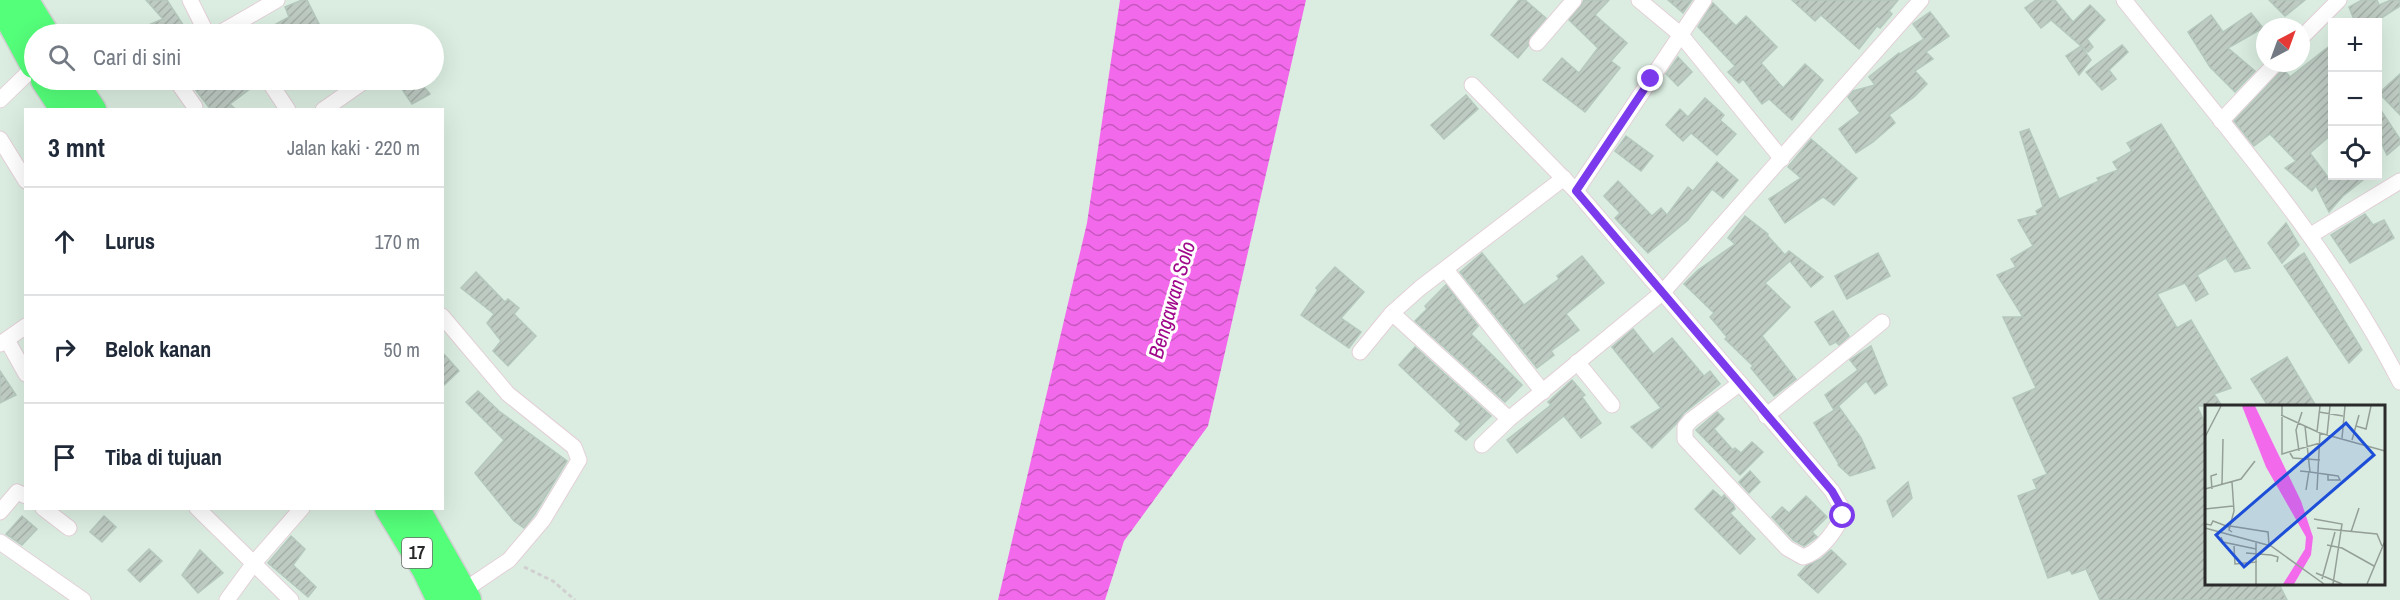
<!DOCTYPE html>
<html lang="id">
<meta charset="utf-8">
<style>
:root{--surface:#fff;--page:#f2f2f3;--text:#1f2937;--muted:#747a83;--line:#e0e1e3}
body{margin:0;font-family:"Archivo Narrow",sans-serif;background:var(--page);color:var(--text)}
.controls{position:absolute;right:18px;top:18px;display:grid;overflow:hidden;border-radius:0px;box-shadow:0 6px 24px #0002}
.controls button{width:54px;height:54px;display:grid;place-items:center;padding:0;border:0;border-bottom:2px solid var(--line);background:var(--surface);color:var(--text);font:30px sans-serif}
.compass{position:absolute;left:2256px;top:18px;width:54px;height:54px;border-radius:50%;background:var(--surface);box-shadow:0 6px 24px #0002;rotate:41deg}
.stop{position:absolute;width:18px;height:18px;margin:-14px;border:4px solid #7c3aed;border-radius:50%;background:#fff}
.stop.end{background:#7c3aed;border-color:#fff;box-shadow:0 2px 6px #0008}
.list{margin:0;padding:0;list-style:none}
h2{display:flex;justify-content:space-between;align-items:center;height:78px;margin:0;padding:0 24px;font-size:26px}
h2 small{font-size:20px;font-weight:400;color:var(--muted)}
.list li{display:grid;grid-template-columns:39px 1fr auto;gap:18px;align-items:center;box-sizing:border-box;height:108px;padding:0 24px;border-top:2px solid var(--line)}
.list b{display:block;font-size:22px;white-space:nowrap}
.list em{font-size:20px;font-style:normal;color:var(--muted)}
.icon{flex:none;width:33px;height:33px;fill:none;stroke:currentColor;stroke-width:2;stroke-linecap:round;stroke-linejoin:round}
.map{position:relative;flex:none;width:2400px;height:600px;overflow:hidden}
.search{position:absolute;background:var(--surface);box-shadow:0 6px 24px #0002;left:24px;top:24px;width:420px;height:66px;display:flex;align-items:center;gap:15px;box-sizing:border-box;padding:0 21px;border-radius:33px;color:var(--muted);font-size:22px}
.panel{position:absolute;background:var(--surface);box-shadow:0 6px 24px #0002;left:24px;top:108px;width:420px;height:402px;border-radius:0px}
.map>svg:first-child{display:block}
.water{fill:url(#water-waves)}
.building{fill:url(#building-hatch);stroke:#b5c8bd;stroke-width:1.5}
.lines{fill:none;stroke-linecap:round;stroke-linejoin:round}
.street-casing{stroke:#e3d0d8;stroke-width:17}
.highway-casing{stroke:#d0d0d0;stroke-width:31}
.path{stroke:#d0d0d0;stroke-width:3;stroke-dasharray:4.5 3;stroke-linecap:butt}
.street{stroke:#fff;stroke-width:15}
.highway{stroke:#54ff7a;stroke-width:28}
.route{stroke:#7c3aed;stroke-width:8}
.labels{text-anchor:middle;stroke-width:6;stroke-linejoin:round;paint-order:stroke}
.shield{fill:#fff;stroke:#6a6a6a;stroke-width:1.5}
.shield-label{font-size:18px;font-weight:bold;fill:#2a2a2a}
.water-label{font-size:21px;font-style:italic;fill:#a0088b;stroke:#fff}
.inset-road{fill:none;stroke:#949f98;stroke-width:1.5}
.view{fill:#1d4ed8;fill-opacity:0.15;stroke:#1d4ed8;stroke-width:3}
.inset-edge{fill:none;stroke:#2a2a2a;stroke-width:3}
</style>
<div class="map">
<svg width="2400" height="600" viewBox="0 0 2400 600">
<defs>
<pattern id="water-waves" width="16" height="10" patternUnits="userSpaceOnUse" patternTransform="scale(1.5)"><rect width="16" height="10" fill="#f369eb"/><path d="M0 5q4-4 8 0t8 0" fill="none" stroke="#c557bf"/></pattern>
<pattern id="building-hatch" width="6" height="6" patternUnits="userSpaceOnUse" patternTransform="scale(1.5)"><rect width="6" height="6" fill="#becbc3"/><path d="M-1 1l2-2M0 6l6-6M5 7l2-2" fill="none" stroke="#a3aea8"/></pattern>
</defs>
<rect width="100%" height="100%" fill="#dbede1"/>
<polygon class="water" points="1120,0 1306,0 1208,426 1124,541 1105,600 998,600 1087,223"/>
<g class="building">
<polygon points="146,0 167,0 189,34 127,34 163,19"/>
<polygon points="302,0 307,0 324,34 258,34 289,17 285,7"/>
<polygon points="1519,0 1525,0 1546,18 1530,37 1528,46 1518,58 1491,35"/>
<polygon points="1584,0 1609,0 1595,15 1627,43 1611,61 1620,68 1585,112 1543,80 1562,58 1579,73 1598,48 1569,20 1581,6"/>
<polygon points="1668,0 1692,0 1683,13"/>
<polygon points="1792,0 1898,0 1889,11 1892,14 1880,28 1877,26 1859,49 1821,15 1815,21"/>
<polygon points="2036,0 2055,0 2073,22 2090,5 2105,20 2087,39 2093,47 2088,52 2051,20 2041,28 2025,8"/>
<polygon points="2269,0 2305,0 2285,16"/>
<polygon points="2362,0 2377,0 2379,5 2391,0 2400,0 2400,6 2375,22 2355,22 2349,7"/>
<polygon points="1713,3 1736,26 1746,16 1777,47 1761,63 1783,88 1805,64 1823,80 1792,120 1769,99 1762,104 1743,79 1739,83 1728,72 1735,66 1698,27"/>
<polygon points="1930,12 1949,36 1926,52 1933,59 1915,71 1927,84 1914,97 1889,115 1895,123 1873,142 1856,153 1839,129 1860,113 1848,97 1853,91 1875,85 1869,77 1899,53 1900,54 1924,39 1913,24"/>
<polygon points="2251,13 2263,28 2228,48 2255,71 2235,92 2210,67 2188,32 2211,15 2223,32"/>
<polygon points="2332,44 2332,134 2310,153 2330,180 2335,176 2368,176 2343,196 2329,212 2316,186 2312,191 2285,168 2296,161 2270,134 2254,146 2234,121 2283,69 2290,77"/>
<polygon points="2122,45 2128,52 2109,70 2116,79 2102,90 2086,72"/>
<polygon points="2081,46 2091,60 2079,75 2066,56"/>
<polygon points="1678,57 1692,72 1678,86 1666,74"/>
<polygon points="2400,74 2400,115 2379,93"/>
<polygon points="188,80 258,80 259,82 230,104 236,110 211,110"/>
<polygon points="396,80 418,80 430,94 412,104"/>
<polygon points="1466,95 1478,109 1444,139 1431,125"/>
<polygon points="1705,98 1724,115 1720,120 1736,134 1717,155 1691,133 1683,141 1666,125 1680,109 1688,117"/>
<polygon points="2378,106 2400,139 2400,144 2387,155 2378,136"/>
<polygon points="2161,124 2250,268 2235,272 2226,258 2197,275 2208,294 2196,301 2185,283 2157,294 2177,328 2191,320 2231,388 2214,394 2222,406 2197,406 2206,425 2206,584 2279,584 2287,600 2100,600 2086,569 2072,574 2070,570 2048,578 2018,496 2037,489 2033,480 2047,474 2013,398 2036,388 2003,317 2023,317 1997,275 2016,267 2011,259 2033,246 2018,220 2038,215 2036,211 2043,207 2020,132 2029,129 2059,199 2099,181 2097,178 2118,170 2113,162 2132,151 2127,143"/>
<polygon points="1626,136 1653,156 1641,171 1615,151"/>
<polygon points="1811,139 1857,178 1834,205 1823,197 1785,223 1769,199 1801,178 1788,167"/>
<polygon points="1717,162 1738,180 1723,198 1712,189 1688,220 1648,253 1615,218 1620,213 1604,196 1618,181 1652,216 1661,208 1667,215 1688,187 1693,191"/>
<polygon points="2365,214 2373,225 2384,220 2394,238 2350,263 2331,235"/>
<polygon points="1745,216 1768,234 1767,235 1785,255 1789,251 1823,277 1811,287 1790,261 1765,283 1790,307 1762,336 1796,379 1774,396 1751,368 1753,366 1725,339 1727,337 1710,317 1714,313 1684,284 1698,270 1735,244 1728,238"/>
<polygon points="2286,223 2299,245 2282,263 2268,243"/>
<polygon points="1482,253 1524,305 1559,279 1557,276 1582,256 1604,283 1566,314 1579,330 1551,351 1554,355 1537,368 1460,272"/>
<polygon points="1878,253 1890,276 1847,299 1835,276"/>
<polygon points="2304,253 2362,350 2349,363 2284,266"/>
<polygon points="1335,267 1364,292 1341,318 1361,332 1349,348 1301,315 1318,290 1316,288"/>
<polygon points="476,272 505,302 508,299 519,308 514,314 536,336 508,366 493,351 501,341 487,323 494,314 461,288"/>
<polygon points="1446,285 1478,326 1471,334 1522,385 1505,402 1415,321 1427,309 1425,306"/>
<polygon points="1833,311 1849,336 1839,345 1836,342 1830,345 1815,322"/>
<polygon points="1633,329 1653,354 1672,338 1704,376 1710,371 1720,384 1684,413 1676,424 1652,448 1631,427 1661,408 1612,347"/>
<polygon points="1871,346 1887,385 1875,394 1866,381 1834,410 1825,395 1858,370 1850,360"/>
<polygon points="1415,347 1491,416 1466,440 1455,431 1461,424 1399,365"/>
<polygon points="442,352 459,371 442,387"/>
<polygon points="2287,357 2316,406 2268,406 2251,379"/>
<polygon points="0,371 16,395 0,403"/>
<polygon points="1572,380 1585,395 1582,397 1601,423 1581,438 1564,416 1517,453 1507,440 1551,405 1548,402"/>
<polygon points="478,391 499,411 567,461 535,514 524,528 514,521 475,473 504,440 466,402"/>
<polygon points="1839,407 1861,438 1875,468 1850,476 1838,465 1839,464 1814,423"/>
<polygon points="1717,412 1724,419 1714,429 1733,450 1735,448 1741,453 1752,442 1763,452 1740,475 1696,430"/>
<polygon points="1750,471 1760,482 1749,493 1739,482"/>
<polygon points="1908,482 1912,498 1893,517 1887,501"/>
<polygon points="1713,490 1722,498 1724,495 1734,506 1735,509 1730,513 1755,539 1740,554 1695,509"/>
<polygon points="1806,496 1827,517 1812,532 1817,537 1804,546 1793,540 1772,517 1782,507 1789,513"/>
<polygon points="22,516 37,529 22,545 6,534"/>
<polygon points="104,516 116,527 102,542 90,532"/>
<polygon points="291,536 305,549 293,565 316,587 308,597 268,563"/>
<polygon points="149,549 162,561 140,582 128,570"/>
<polygon points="200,550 223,573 198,593 182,575"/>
<polygon points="1831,550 1846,564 1818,593 1798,575 1806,566 1821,559"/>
</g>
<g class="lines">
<g class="street-casing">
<g id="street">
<polyline points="190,0 207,34"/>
<polyline points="1639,0 1681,35 1782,159"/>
<path d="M2124,0C2222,123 2328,241 2400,382"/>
<polyline points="218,34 277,0"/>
<polyline points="2301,38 2339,0"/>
<polyline points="1537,43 1574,0"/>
<polyline points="176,80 195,107"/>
<polyline points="268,80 288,110"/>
<path d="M1472,85L1576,191L1832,491L1844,512L1843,516C1834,532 1821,552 1803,557L1787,548L1685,439V427L1691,420L1739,384"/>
<polyline points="0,100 34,67"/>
<polyline points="323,110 366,80"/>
<polyline points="2221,121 2276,63"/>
<polyline points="0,139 26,181"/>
<polyline points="1576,191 1704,0"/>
<polyline points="2311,235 2400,181"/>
<polyline points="1446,270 1543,392"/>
<polyline points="1392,313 1509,419"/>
<polyline points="442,316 508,394 574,447 579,460 543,520 509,560 463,591"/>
<polyline points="7,340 26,374"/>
<polyline points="0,344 26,326"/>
<polyline points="1360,352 1392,313 1420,288 1564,178"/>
<polyline points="1577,362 1612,405"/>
<polyline points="1766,416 1882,322"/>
<polyline points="1482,445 1509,419 1663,292 1921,0"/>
<polyline points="43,508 69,528"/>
<polyline points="197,508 291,600"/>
<polyline points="0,512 17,492 26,496"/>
<polyline points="0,542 83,600"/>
<polyline points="227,600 254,563 302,508"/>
</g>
</g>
<g class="highway-casing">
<g id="highway">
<polyline points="24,0 45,34"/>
<polyline points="0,1 34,64"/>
<polyline points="45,80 65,110"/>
<polyline points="72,80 92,110"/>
<polyline points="389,508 426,569 441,600"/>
<polyline points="415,508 467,600"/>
</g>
</g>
<polyline class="path" points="524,567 553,581 575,600"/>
<use href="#street" class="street"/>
<use href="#highway" class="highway"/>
</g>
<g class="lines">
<polyline class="route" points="1651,79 1576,191 1832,491 1844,512 1843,516"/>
</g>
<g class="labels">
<rect class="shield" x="402" y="538" width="30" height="30" rx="4.5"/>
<g class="shield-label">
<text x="417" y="559">17</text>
</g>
<g class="water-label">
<text transform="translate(1172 300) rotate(-74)" y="7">Bengawan Solo</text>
</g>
</g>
<g transform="translate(2205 405)">
<rect width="180" height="180" fill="#dbede1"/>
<path d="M37,1H50L96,96L108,132L106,150L89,179H78L100,144L101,132L61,62Z" fill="#f369eb"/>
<path class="inset-road" d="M77,1V49L115,38M114,7L138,11M76,10L115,28L180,46M100,21L105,67M151,21L161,24L166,1M112,27L115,1M122,30L125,1M0,32L16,1M137,33L140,1M147,35L154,10M94,46L91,25L97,7M85,48L88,53L115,55M95,66L105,67L133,71L135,75H123V69M17,80L18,34M0,84L36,74L50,56M7,84L6,71L12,69M101,85L104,66M112,85L115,28M0,104L28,101M109,114L137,119L128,179M0,119L6,120L8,116L24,122M25,121L63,127L64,140M0,123L66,141L119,179M112,123L172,129L177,141M27,127L24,125L29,106L27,77M146,127L154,103M16,132L18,137L51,144M51,138V179M122,140L137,143L169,161M29,141L30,159L52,157M41,148L66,150L73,152L72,157M111,168L137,179M117,174L130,127M162,179L180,136"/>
<path class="view" d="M141,18L169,50L39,162L11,130Z"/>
<rect width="180" height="180" class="inset-edge"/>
</g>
</svg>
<div class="controls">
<button>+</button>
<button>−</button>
<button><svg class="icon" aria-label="locate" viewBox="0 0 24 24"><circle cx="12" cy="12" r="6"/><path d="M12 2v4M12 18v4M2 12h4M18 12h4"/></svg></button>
</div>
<svg class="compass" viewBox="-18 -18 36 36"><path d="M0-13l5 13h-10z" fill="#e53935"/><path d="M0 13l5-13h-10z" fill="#747a83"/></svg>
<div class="stop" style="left:1843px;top:516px"></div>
<div class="stop end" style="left:1651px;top:79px"></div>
<div class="search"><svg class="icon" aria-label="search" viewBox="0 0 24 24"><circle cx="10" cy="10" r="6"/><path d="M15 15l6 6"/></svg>Cari di sini</div>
<section class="panel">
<h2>3 mnt<small>Jalan kaki · 220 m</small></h2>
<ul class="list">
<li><svg class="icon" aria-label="ahead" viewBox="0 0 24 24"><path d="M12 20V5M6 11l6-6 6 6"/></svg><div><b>Lurus</b></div><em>170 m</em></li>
<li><svg class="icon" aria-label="right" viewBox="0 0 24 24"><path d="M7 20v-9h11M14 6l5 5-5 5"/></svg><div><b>Belok kanan</b></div><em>50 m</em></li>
<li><svg class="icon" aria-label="arrive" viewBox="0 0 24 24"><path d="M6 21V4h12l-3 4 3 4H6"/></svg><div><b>Tiba di tujuan</b></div></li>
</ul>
</section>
</div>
